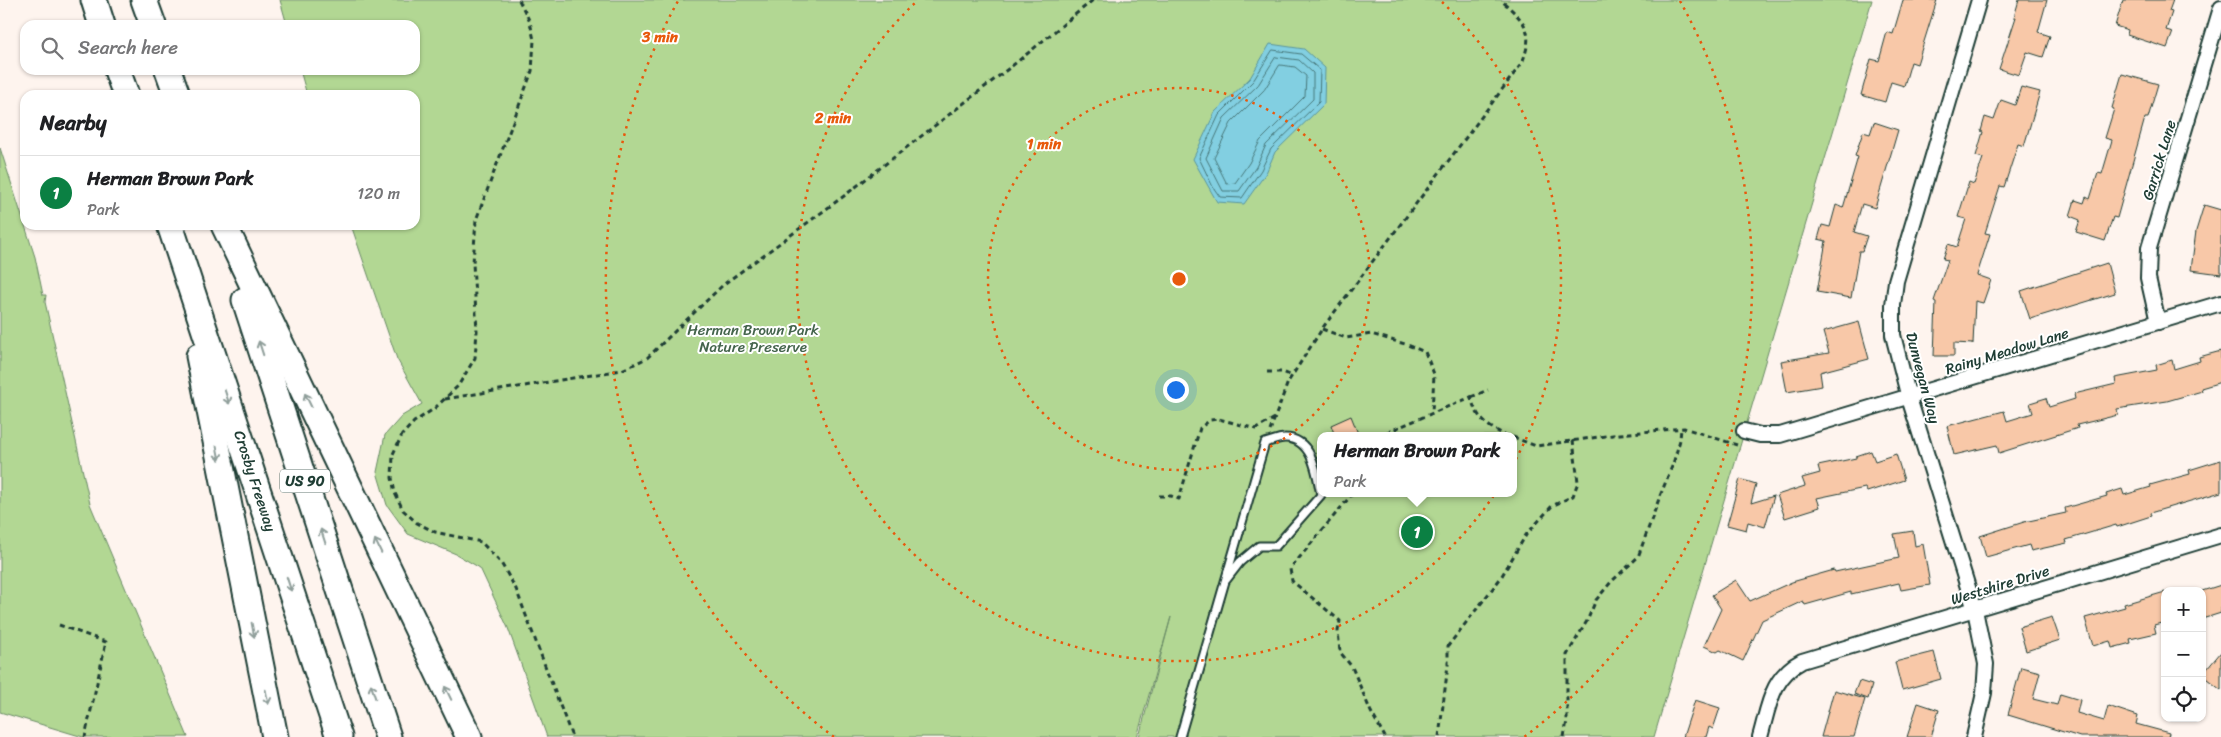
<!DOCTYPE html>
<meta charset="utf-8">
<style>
:root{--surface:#fff;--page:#f6f6f6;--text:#202124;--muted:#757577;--line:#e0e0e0;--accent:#0b8043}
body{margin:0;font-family:Sriracha,sans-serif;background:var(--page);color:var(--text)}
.controls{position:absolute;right:15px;bottom:15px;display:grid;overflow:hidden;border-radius:10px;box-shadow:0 1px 4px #0004}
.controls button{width:45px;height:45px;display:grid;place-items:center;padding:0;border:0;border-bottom:1px solid var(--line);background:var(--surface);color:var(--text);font:25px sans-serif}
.you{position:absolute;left:1175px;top:389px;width:18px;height:18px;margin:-12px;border:4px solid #fff;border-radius:50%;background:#1a73e8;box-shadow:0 0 0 8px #1a73e833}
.badge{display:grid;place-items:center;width:32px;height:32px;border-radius:50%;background:var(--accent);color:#fff;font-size:16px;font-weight:700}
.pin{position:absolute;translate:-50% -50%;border:2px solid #fff;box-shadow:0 1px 5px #0006}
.popup{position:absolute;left:1317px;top:432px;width:200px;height:65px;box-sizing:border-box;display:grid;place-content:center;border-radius:10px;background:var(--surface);filter:drop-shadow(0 1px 4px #0005);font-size:16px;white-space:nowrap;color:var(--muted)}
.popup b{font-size:19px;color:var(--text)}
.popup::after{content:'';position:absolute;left:50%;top:100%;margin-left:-10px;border:10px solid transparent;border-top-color:var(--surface)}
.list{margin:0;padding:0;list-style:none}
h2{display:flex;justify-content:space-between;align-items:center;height:65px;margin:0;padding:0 20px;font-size:21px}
h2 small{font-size:16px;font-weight:400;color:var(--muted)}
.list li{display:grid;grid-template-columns:32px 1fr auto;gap:15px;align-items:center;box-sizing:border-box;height:75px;padding:0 20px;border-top:1px solid var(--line)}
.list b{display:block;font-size:19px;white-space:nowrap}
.list p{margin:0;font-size:16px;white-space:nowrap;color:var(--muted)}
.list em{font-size:16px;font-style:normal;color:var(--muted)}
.icon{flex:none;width:28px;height:28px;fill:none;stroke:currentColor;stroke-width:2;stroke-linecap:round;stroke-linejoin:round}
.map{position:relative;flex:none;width:2221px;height:737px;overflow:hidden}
.search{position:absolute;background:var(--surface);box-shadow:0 1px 4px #0004;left:20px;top:20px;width:400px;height:55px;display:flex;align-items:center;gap:12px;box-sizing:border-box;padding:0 18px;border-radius:15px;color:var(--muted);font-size:19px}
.panel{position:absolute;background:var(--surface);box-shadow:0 1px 4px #0004;left:20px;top:90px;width:400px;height:140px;border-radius:15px}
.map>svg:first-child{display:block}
.green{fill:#b2d793;stroke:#688a64;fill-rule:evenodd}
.water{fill:#82cfe1;stroke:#5a959c}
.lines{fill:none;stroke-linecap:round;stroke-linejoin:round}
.shore{stroke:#477779;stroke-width:1}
.building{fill:#f8c8a8;stroke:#1f3d34}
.service-casing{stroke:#1f3d34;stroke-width:11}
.minor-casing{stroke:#1f3d34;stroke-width:18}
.motorway-casing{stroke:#1f3d34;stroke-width:29}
.path{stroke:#1f3d34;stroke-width:3;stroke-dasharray:5 4;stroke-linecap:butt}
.service{stroke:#fff;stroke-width:7}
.minor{stroke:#fff;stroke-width:14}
.motorway{stroke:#fff;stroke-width:25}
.oneway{stroke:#8f9e9a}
.ring{fill:none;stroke:#e8590c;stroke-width:2.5;stroke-dasharray:2.5 5}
.labels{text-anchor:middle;stroke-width:4;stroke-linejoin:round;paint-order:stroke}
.shield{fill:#fff;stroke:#627771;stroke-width:1}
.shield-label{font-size:14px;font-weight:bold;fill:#1f3d34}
.street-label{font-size:15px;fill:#1f3d34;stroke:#fff}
.park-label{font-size:15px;fill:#44644c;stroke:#fff}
.centre{fill:#e8590c;stroke:#fff;stroke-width:2.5}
.ring-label{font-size:15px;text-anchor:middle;font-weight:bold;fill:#e8590c;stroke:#fff;stroke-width:4;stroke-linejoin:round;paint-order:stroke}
</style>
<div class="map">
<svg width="2221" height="737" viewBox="0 0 2221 737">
<rect width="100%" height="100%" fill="#fef4ee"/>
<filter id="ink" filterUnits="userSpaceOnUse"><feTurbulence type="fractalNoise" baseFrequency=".02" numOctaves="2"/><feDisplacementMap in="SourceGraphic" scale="10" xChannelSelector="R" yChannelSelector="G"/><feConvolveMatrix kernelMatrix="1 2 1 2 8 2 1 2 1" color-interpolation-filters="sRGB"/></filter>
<g filter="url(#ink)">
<g class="green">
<path d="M280,0H1872L1654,737H1139L1171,617L1137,737H547L508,628L480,568L456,554L408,534L387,505L377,472L385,435L402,416L422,404L397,359L351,225H415V95H307L300,70H415V25H287ZM1321,436H1513V493H1321Z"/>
<polygon points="0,148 35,257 43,295 46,295 45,302 90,504 188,737 83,737 0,712"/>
</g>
<polygon class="water" points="1270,44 1304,49 1325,68 1324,104 1275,152 1266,173 1244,204 1217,202 1193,159 1215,112 1250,78"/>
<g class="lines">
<g class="shore">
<polygon points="1273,50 1301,54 1320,70 1319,102 1271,149 1261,170 1242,198 1220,197 1213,187 1199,158 1219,115 1253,81"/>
<polygon points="1276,57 1299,60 1313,73 1313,99 1266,145 1256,167 1239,191 1223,191 1206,158 1224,118 1258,85"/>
<polygon points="1280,65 1295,67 1306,76 1305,96 1260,141 1249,163 1235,183 1227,184 1214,158 1231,123 1264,90"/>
</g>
</g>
<g class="building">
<polygon points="1903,0 1937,0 1917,64 1911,62 1904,86 1891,82 1885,102 1861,95 1871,59 1879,61 1887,32 1893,34"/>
<polygon points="2019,0 2047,0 2038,32 2050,36 2043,57 2027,52 2019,75 1999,69 2016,17 2014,17"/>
<polygon points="2123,0 2173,0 2169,11 2172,12 2166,30 2173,32 2167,48 2127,35 2128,30 2115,26"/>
<polygon points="2122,74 2158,84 2148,118 2145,118 2117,218 2113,217 2105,241 2076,232 2080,220 2070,216 2075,200 2084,203 2086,197 2090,199 2098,173 2102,174 2112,140 2105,138 2114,109 2112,108"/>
<polygon points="2021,87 2040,92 2024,146 2018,144 2004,187 2000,186 1985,233 1990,234 1977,275 1991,280 1983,303 1975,301 1973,344 1954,343 1954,356 1934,356 1936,302 1934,301 1948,260 1943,259 1948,244 1957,247 1966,219 1958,217 1969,182 1974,184 1983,158 1976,156 1983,132 1981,131 1985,117 1994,120 2001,100 2015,105"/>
<polygon points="1874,122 1898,130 1875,208 1862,204 1854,232 1867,236 1862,251 1859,251 1851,298 1817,292 1826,241 1818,239 1822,225 1830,227 1836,205 1843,208 1858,157 1855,156 1863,132 1870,134"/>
<polygon points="2204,205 2221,210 2221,274 2191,270 2196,231"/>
<polygon points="2107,263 2115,293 2030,319 2021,291"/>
<polygon points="1859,322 1869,359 1820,372 1822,386 1787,392 1781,361 1829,353 1823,332"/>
<polygon points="2221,351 2221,382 2201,388 2202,391 2167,401 2117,409 2118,415 2077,425 2078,428 1999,453 1997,445 1954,455 1947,426 2004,411 2007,421 2033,413 2030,403 2046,398 2049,407 2075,399 2074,394 2116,384 2115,378 2157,370 2156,365 2172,360 2174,369 2200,361 2199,357"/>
<polygon points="1351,416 1359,436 1335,436 1331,425"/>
<polygon points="1871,451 1875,461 1896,454 1904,480 1867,492 1865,488 1817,498 1820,507 1785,518 1777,495 1805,486 1802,478 1820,473 1818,466 1856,458 1856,456"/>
<polygon points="2221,460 2221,492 2150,513 2151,516 2117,527 2116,525 2066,540 2067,543 2031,551 2029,545 1986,557 1980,536 2024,522 2066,513 2065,508 2107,496 2106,494 2122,489 2124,495 2151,487 2150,485 2190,474 2189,470"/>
<polygon points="1740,479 1756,484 1751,503 1774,496 1765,527 1748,522 1746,530 1727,525"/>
<polygon points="1913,531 1915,546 1923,544 1930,585 1901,590 1899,583 1851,594 1851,592 1805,605 1803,601 1762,620 1743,661 1720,650 1717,652 1704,646 1721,609 1712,595 1736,580 1750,601 1792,582 1834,570 1835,572 1899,558 1894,534"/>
<polygon points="2221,585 2221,613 2202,619 2202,591"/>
<polygon points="2165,592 2165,622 2154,625 2156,633 2130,639 2131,643 2112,648 2110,641 2093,646 2085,618 2125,607 2124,604"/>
<polygon points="2052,617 2060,640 2026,651 2019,627"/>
<polygon points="1934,652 1941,679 1902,690 1895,662"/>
<polygon points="2221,652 2221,690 2202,675"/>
<polygon points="2021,667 2040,672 2033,699 2057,705 2060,694 2080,700 2077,713 2104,721 2108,706 2138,716 2136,724 2169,733 2168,737 2080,737 2008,715"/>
<polygon points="1859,681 1872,685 1868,699 1854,694"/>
<polygon points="1834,690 1865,699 1854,737 1821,737"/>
<polygon points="1695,700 1720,708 1713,729 1709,727 1706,737 1683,737"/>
<polygon points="1918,703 1939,710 1931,737 1907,737"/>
</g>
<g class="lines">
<g class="service-casing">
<path id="service" d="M1180,737L1265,443C1272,441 1279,438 1285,438C1313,438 1317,475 1321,495L1276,546H1259L1240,562L1226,580"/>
</g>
<g class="minor-casing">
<g id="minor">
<polyline points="2158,322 2148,278 2149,248 2221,8"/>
<polyline points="1744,431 1760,435 1780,435 2221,303"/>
<path d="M1760,737C1769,706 1771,677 1802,661L2221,535"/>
<polyline points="1974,737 1984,693 1986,664 1975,610 1909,398 1893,335 1893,305 1896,281 1979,0"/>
</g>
</g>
<g class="motorway-casing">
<g id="motorway">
<polyline points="94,0 102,25"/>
<polyline points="144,0 153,25"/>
<polyline points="117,70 126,95"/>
<polyline points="168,70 177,95"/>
<polyline points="170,225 339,737"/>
<polyline points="224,225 469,737"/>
<polyline points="245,300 388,737"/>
<polyline points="199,356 275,737"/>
</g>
</g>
<g class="path">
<polyline points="519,0 530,22 534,40 532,71 476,220 473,263 477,331 475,358 458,386 435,408 414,422 402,435 393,454 392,478 395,493 403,510 417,523 435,532 481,542 501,563 516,589 572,737"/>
<polyline points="1322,329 1346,338 1371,334 1405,344 1425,352 1434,374 1432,413"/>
<polyline points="1267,372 1283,372 1292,376"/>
<polyline points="1471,397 1488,390"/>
<polyline points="445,399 622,370 647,358 724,284 844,196 1017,62 1093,0"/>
<path d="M1270,431L1288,382L1324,326L1522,63C1535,30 1525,22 1501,0"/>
<path d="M1378,436L1471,397C1476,418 1488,428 1508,436"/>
<polyline points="1513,437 1536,446 1620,434 1684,428 1737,445"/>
<polyline points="1353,493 1290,569 1292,581 1340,621 1338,631 1340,652 1352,667 1371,712 1385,737"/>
<polyline points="1159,496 1171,496 1179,499 1200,428 1210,420 1219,419 1256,429 1275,418"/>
<polyline points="59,625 106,642 85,737"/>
<polyline points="1439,737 1448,665 1448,646 1500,579 1526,535 1552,506 1573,496 1578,482 1573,440"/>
<polyline points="1564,737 1567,721 1567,655 1587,621 1596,600 1611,582 1638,557 1660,496 1673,464 1680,440 1681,428"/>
</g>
<use href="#service" class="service"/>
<use href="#minor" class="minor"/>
<use href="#motorway" class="motorway"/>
</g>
<defs><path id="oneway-shaft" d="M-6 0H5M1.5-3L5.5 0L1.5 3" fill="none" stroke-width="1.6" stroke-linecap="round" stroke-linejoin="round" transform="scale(1.25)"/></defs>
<g class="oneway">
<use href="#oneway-shaft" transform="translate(261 348) rotate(-108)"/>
<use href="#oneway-shaft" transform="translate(227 397) rotate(72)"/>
<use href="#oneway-shaft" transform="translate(308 400) rotate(-116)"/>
<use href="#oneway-shaft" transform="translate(218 453) rotate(79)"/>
<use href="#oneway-shaft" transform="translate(323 536) rotate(-108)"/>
<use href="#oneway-shaft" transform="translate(378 546) rotate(-116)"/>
<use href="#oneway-shaft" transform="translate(289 584) rotate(72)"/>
<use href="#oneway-shaft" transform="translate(253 630) rotate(79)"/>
<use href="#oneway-shaft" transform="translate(373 691) rotate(-108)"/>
<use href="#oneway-shaft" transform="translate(448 693) rotate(-116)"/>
<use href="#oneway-shaft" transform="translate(267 697) rotate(79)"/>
</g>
</g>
<g class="ring">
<circle cx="1179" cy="279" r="191"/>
<path d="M1442 2A382 382 0 1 1 916 2"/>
<path d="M834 737A573 573 0 0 1 678 1M1680 1A573 573 0 0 1 1524 737"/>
</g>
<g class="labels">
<rect class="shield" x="280" y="469.5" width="50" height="23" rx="4"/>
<g class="shield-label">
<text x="305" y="486">US 90</text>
</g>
<g class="street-label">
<text transform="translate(2159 160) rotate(-73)" y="5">Garrick Lane</text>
<text transform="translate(2007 351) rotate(-17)" y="5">Rainy Meadow Lane</text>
<text transform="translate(1923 378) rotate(75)" y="5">Dunvegan Way</text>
<text transform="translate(255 481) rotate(72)" y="5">Crosby Freeway</text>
<text transform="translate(2000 585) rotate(-17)" y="5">Westshire Drive</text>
</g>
<g class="park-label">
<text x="753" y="335">Herman Brown Park<tspan x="753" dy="17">Nature Preserve</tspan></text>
</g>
</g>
<circle cx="1179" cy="279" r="8" class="centre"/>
<g class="ring-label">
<text x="660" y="42">3 min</text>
<text x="833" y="123">2 min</text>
<text x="1044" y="149">1 min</text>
</g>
</svg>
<div class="controls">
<button>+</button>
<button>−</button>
<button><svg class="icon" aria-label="locate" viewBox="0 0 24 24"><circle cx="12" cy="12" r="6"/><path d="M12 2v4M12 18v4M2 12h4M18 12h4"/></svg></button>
</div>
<div class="you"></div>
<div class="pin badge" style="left:1417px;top:532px">1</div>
<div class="popup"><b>Herman Brown Park</b>Park</div>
<div class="search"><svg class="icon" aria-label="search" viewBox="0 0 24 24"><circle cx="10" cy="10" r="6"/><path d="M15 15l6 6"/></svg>Search here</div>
<section class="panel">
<h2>Nearby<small></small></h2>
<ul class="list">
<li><span class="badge">1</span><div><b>Herman Brown Park</b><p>Park</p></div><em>120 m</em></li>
</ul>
</section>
</div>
